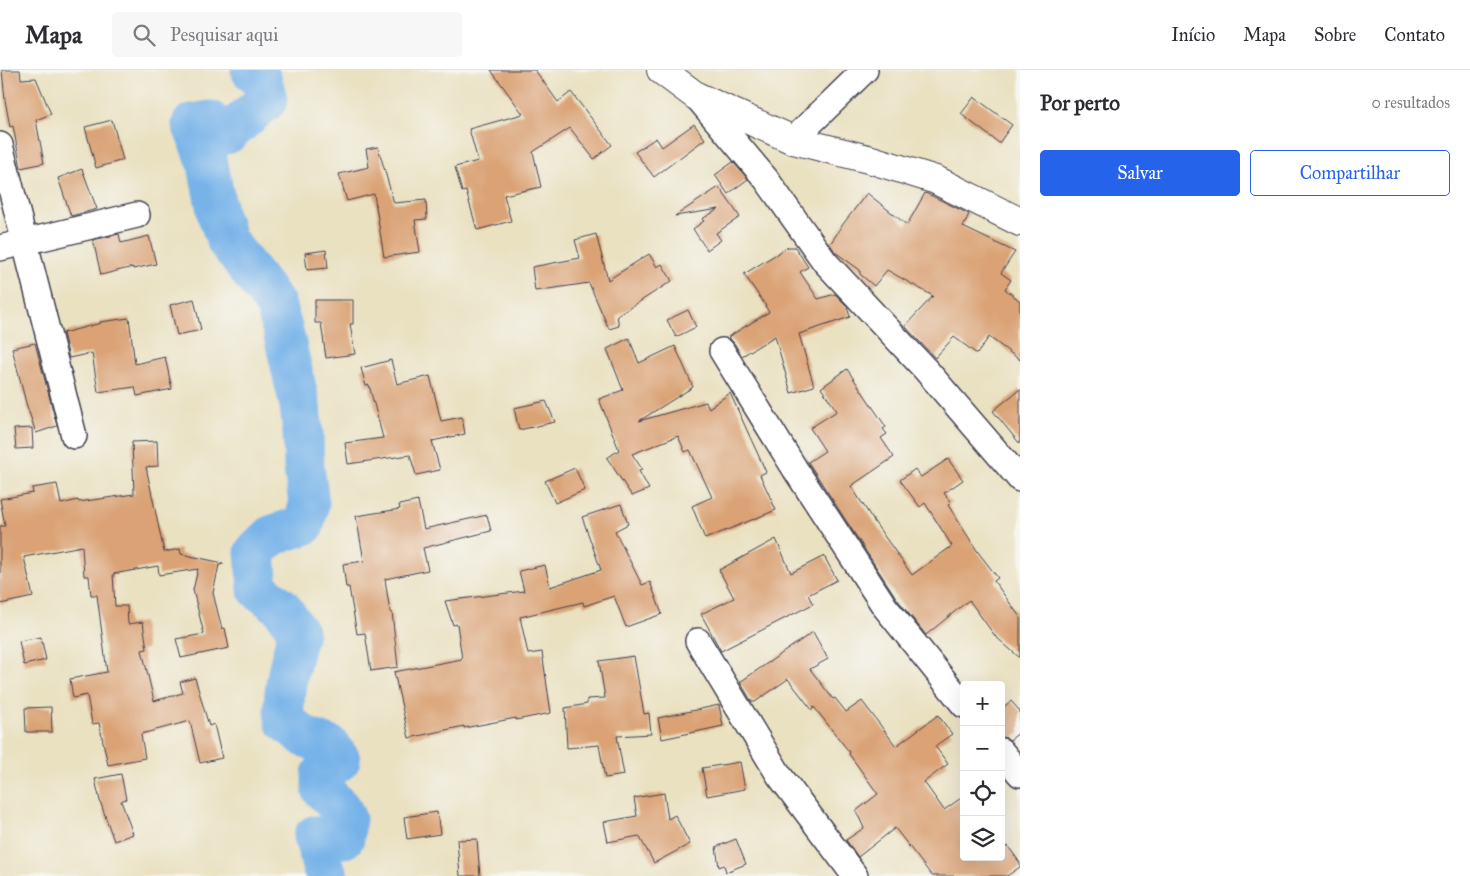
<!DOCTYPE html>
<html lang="pt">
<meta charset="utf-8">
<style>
:root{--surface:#fff;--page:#f7f7f7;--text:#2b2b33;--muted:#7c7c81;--line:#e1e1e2;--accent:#2563eb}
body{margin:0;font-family:"IM FELL Great Primer",serif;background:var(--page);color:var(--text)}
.controls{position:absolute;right:15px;bottom:15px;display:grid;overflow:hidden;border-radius:5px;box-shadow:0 5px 20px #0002}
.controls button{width:45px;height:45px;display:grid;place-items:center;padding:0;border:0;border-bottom:1px solid var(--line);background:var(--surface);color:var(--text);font:25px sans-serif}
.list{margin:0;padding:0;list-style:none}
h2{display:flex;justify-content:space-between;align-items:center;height:65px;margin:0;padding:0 20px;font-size:21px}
h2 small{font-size:16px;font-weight:400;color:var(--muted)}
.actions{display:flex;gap:10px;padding:15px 20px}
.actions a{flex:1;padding:11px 0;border:1px solid var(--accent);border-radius:5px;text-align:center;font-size:18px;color:var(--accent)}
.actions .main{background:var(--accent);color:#fff}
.icon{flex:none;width:28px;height:28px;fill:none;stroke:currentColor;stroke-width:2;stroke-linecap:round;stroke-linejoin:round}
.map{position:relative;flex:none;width:1020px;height:806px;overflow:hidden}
header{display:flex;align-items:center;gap:30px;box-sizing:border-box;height:70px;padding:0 25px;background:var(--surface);border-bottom:1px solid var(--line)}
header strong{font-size:24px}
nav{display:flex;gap:28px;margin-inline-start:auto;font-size:18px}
.search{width:350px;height:45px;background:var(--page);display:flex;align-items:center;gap:12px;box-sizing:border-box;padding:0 18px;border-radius:5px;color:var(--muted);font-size:19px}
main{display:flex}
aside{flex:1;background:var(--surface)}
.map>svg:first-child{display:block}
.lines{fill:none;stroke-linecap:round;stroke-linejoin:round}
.river{stroke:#77b3e9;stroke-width:41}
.building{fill:#daa275}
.minor-casing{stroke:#403f4f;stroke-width:28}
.tertiary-casing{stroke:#403f4f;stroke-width:30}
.minor{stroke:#fff;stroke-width:25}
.tertiary{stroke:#fff;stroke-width:28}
</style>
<header>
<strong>Mapa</strong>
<div class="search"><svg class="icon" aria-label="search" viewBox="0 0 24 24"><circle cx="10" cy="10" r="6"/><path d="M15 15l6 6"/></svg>Pesquisar aqui</div>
<nav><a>Início</a><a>Mapa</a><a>Sobre</a><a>Contato</a></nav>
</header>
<main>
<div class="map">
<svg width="1020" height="806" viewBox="0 0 1020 806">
<rect width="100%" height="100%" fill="#f6f6f2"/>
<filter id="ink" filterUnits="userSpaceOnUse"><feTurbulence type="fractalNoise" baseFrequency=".02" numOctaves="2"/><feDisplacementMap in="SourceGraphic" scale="10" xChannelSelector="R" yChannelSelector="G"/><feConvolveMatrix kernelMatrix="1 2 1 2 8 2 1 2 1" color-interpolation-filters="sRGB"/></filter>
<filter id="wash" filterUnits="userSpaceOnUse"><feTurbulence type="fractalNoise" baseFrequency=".0096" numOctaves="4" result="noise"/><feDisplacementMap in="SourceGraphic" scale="20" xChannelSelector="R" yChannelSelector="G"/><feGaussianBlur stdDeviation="1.12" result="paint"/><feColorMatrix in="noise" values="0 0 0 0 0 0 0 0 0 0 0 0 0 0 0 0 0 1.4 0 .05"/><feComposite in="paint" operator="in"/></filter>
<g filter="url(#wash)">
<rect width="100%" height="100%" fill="#eae1c1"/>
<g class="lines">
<path class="river" d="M251,0L262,11L267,30L227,64L210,51L192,54L207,90L218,146L227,171L275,234L283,261L300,336L303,364L304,398L309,433L304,455L273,465L255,482L258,519L281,537L298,562C291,591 281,621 285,651L305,667L330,676L340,690L322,704V719L342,740L346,749L344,768L327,770L314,766L322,796L328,806"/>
</g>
<g id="blocks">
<g class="building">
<polygon points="2,0 20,0 21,9 36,8 51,44 36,50 44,93 21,98 13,56 10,57 5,30"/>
<polygon points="491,0 535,0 558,32 571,22 612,75 594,89 570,58 533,82 541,117 504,125 511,151 477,160 466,121 462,122 455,97 478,91 469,59 523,44"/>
<polygon points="974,27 1012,55 999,73 961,44"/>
<polygon points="112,50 123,90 96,98 85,57"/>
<polygon points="694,54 705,69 654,107 635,82 656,68 662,77"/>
<polygon points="378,77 394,133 426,130 427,149 415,150 420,182 384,187 374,124 347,131 339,104 369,97 366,79"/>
<polygon points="733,92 748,109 728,124 715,105"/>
<polygon points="82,99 97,139 71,146 58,108"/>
<polygon points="719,117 740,147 716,163 721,170 707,180 693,159 704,151 702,149 719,139 675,146"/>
<polygon points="867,123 907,155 925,123 930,125 969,144 963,157 1015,182 1001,203 1011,210 1005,219 1020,231 1020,290 989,267 977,284 954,267 935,288 905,256 933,226 887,200 874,216 860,204 860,200 835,182 830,174 841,158 840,158"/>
<polygon points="119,164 121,173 149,166 156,194 133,199 133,197 101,205 93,170"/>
<polygon points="596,164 608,210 649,184 657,197 662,194 672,211 617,246 619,256 609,259 589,213 535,221 532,197 580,188 575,170"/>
<polygon points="788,177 795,177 808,197 800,202 818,229 835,224 847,236 850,247 799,264 814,316 791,323 775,266 742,286 734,273 728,267 769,242 765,236 766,236 744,204"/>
<polygon points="326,180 328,198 307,200 305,183"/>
<polygon points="194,229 201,260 177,265 170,235"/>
<polygon points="315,230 353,230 353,254 350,254 355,284 326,288 321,253 315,253"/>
<polygon points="688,240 696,257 676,267 667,250"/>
<polygon points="129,248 135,294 165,287 172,319 137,326 135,317 98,322 92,283 69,288 63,263 101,253 100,252"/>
<polygon points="629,268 639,293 675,276 693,317 639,351 706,332 709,338 730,323 766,402 760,405 776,440 705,469 692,436 712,427 690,380 685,382 678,366 632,384 642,399 639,401 649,419 632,426 607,388 619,380 599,329 623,320 607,279"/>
<polygon points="35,273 57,356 36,363 26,333 12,278"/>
<polygon points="391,290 397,314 430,306 441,351 462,347 465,364 432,371 440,400 416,405 410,385 348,394 345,373 383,368 369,315 366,316 361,298"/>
<polygon points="847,299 886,357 883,359 887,364 881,368 894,387 851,416 875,453 912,505 952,476 925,433 920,437 900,410 915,399 921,407 948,389 963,410 944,423 951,433 948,435 978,482 998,508 994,511 1020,547 1020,588 995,566 969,530 926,565 897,529 808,392 825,381 810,358 837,341 821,318"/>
<polygon points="1020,319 1020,374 993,341"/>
<polygon points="546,331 555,352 519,360 514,338"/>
<polygon points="32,358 33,378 16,379 14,359"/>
<polygon points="157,371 158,396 146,397 164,482 180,479 181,484 223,493 223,494 219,495 213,523 222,559 225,558 229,578 181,588 176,569 204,564 193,520 198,499 159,505 158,496 113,504 115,536 127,536 128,554 143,552 147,579 142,580 154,631 183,623 180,612 195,608 209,656 214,654 222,688 200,693 190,651 141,664 145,688 108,695 99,653 92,654 87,625 73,628 70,609 107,602 97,525 91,525 89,506 84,506 82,476 24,487 33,527 0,534 0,456 5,456 0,429 33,423 32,418 57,414 61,434 78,430 79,432 134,424 132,372"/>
<polygon points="575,398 585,420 555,433 545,411"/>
<polygon points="418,431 424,459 487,445 491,461 423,478 428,500 385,509 390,542 392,542 398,597 371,601 365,563 357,564 349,517 346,517 343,494 364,491 356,446 400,439 399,435"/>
<polygon points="621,434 628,454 615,461 642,515 650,512 662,544 626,557 614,526 584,536 583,532 520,547 528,584 542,582 551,643 516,650 516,648 464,658 464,656 409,668 394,602 462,589 457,554 453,555 445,531 524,521 519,501 545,495 550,517 601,500 582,447"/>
<polygon points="776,469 791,503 824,486 837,510 808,525 813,534 721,581 701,544 734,528 719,500"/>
<polygon points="813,562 828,589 810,599 833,629 835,628 846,642 862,631 896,676 938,645 952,664 935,676 948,694 924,712 944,740 964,726 964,787 1001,787 1001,781 1008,776 1020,793 1020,797 1007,806 932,806 895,758 858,787 846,770 864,758 856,741 878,724 849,684 850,683 814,637 812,640 788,609 755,632 752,632 740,612"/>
<polygon points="41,567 46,590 24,595 19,571"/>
<polygon points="634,586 644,644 649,643 651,664 617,666 624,705 605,708 599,675 567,678 565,638 587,634 587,629 605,628 599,591"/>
<polygon points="1011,631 1020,641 1020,662 1010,670 1006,668 1001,667 1001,639"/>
<polygon points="719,635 723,656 662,669 658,648"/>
<polygon points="51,637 52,662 26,662 25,638"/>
<polygon points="740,692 745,719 707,726 702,698"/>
<polygon points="121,704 126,729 121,731 133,764 114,771 100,731 95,709"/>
<polygon points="664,723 668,749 675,745 690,774 654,793 639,766 608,772 604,752 637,746 634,728"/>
<polygon points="437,742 440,764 407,769 404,747"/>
<polygon points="477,769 480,806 460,806 457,770"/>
<polygon points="736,769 746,794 726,802 724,795 719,797 716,777"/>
</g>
</g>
</g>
<g filter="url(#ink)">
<use href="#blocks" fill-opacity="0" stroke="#403f4f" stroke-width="1"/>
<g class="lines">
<g class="minor-casing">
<g id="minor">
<polyline points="696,26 766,109 825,192 926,300 1020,409"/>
<polyline points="793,70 865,0"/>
<polyline points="0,75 74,366"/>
<polyline points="0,178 137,145"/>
<polyline points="722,281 795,399 885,537 964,635"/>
<polyline points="698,571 779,705 855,806"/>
<polyline points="1001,681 1020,704"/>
</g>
</g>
<g class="tertiary-casing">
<polyline id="tertiary" points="661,0 696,26 793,70 872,90 936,110 1020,152"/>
</g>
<use href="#minor" class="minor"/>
<use href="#tertiary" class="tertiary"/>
</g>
</g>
</svg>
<div class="controls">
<button>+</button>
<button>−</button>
<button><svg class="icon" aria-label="locate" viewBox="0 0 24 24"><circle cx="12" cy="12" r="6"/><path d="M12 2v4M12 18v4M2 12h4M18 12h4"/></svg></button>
<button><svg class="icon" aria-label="layers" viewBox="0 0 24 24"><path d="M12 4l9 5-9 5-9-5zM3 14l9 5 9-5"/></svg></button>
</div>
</div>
<aside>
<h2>Por perto<small>0 resultados</small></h2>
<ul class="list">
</ul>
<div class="actions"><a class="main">Salvar</a><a>Compartilhar</a></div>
</aside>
</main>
